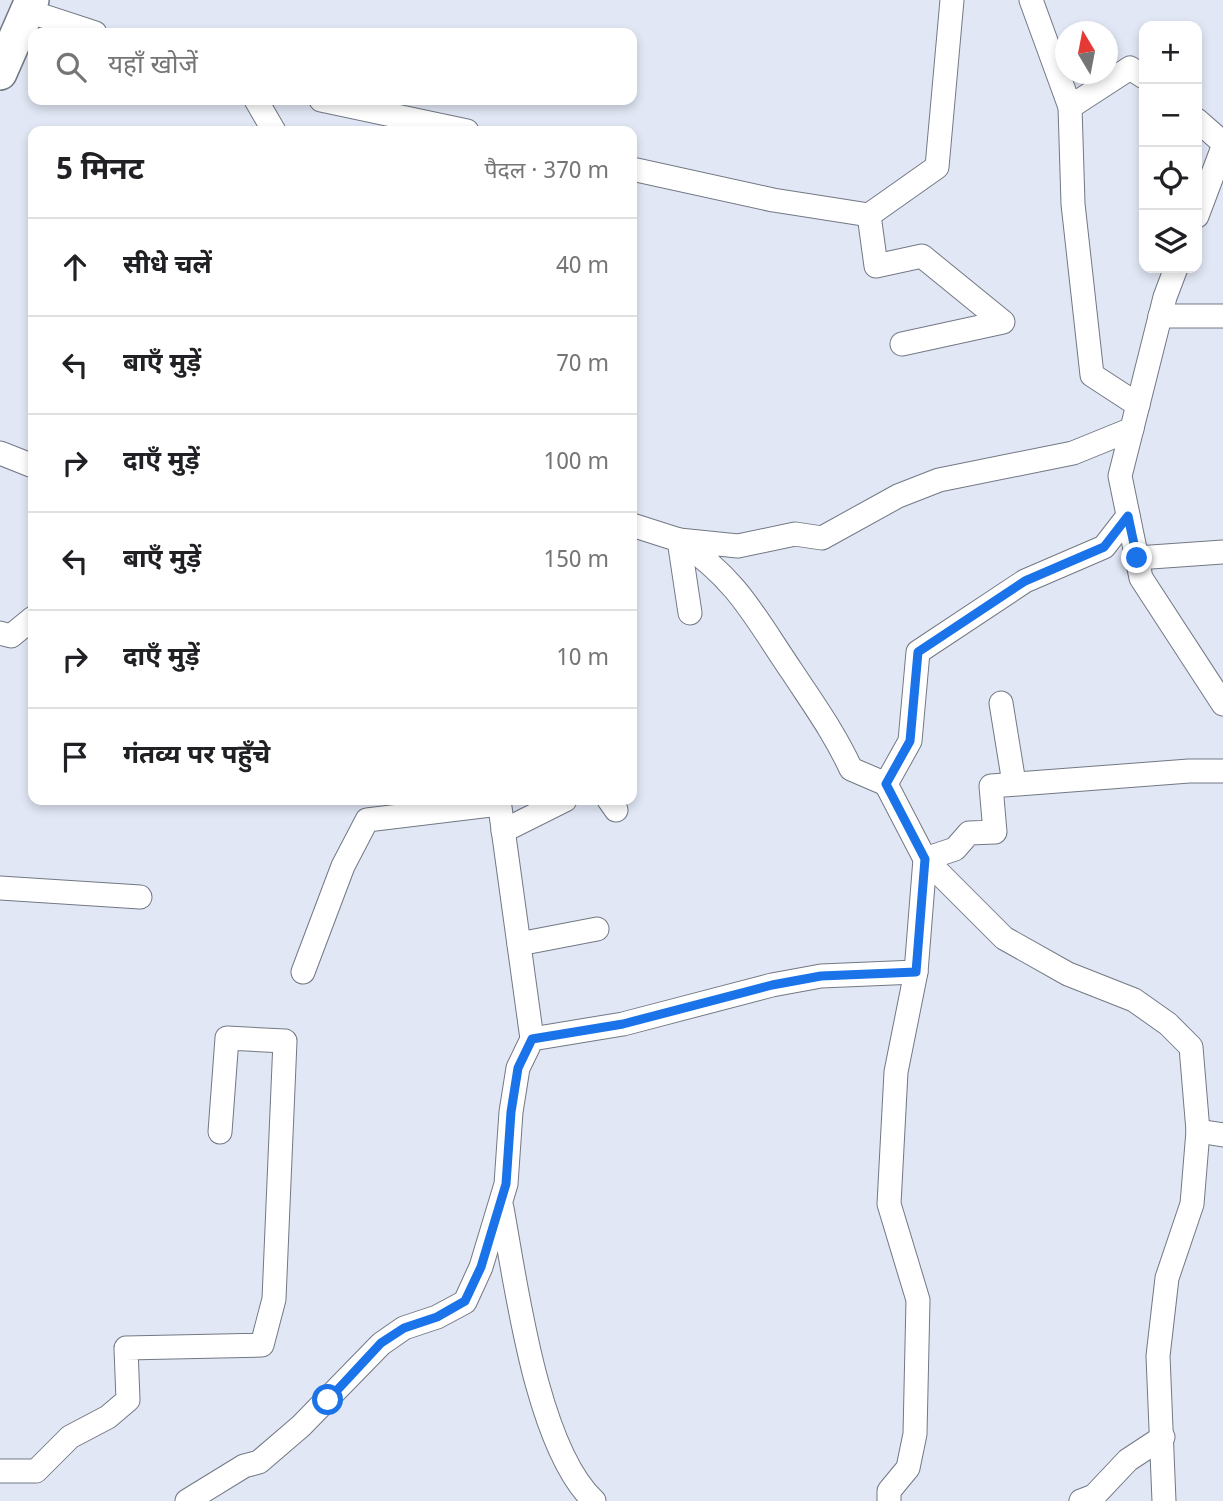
<!DOCTYPE html>
<html lang="hi">
<meta charset="utf-8">
<style>
:root{--surface:#fff;--page:#f2f2f2;--text:#202124;--muted:#757577;--line:#e0e0e0}
body{margin:0;font-family:Georgia,"Noto Sans Devanagari",serif;background:var(--page);color:var(--text)}
.controls{position:absolute;right:21px;top:21px;display:grid;overflow:hidden;border-radius:14px;box-shadow:0 4px 10px #0003}
.controls button{width:63px;height:63px;display:grid;place-items:center;padding:0;border:0;border-bottom:2px solid var(--line);background:var(--surface);color:var(--text);font:35px sans-serif}
.compass{position:absolute;left:1055px;top:21px;width:63px;height:63px;border-radius:50%;background:var(--surface);box-shadow:0 4px 10px #0003;rotate:350deg}
.stop{position:absolute;width:21px;height:21px;margin:-16px;border:5px solid #1a73e8;border-radius:50%;background:#fff}
.stop.end{background:#1a73e8;border-color:#fff;box-shadow:0 2px 7px #0008}
.list{margin:0;padding:0;list-style:none}
h2{display:flex;justify-content:space-between;align-items:center;height:91px;margin:0;padding:0 28px;font-size:30px}
h2 small{font-size:23px;font-weight:400;color:var(--muted)}
.list li{display:grid;grid-template-columns:46px 1fr auto;gap:21px;align-items:center;box-sizing:border-box;height:98px;padding:0 28px;border-top:2px solid var(--line)}
.list b{display:block;font-size:26px;white-space:nowrap}
.list em{font-size:23px;font-style:normal;color:var(--muted)}
.icon{flex:none;width:38px;height:38px;fill:none;stroke:currentColor;stroke-width:2;stroke-linecap:round;stroke-linejoin:round}
.map{position:relative;flex:none;width:1223px;height:1501px;overflow:hidden}
.search{position:absolute;background:var(--surface);box-shadow:0 4px 10px #0003;left:28px;top:28px;width:609px;height:77px;display:flex;align-items:center;gap:18px;box-sizing:border-box;padding:0 24px;border-radius:14px;color:var(--muted);font-size:26px}
.panel{position:absolute;background:var(--surface);box-shadow:0 4px 10px #0003;left:28px;top:126px;width:609px;height:679px;border-radius:14px}
.map>svg:first-child{display:block}
.lines{fill:none;stroke-linecap:round;stroke-linejoin:round}
.minor-casing{stroke:#727884;stroke-width:25}
.secondary-casing{stroke:#727884;stroke-width:36}
.minor{stroke:#fff;stroke-width:23}
.secondary{stroke:#fff;stroke-width:33}
.route{stroke:#1a73e8;stroke-width:9}
</style>
<div class="map">
<svg width="1223" height="1501" viewBox="0 0 1223 1501">
<rect width="100%" height="100%" fill="#e1e7f5"/>
<g class="lines">
<g class="minor-casing">
<g id="minor">
<polyline points="1031,0 1070,107 1073,204 1092,375 1138,405"/>
<polyline points="28,11 95,33"/>
<polyline points="256,100 274,131"/>
<polyline points="321,100 467,131"/>
<polyline points="1070,107 1130,68 1144,77"/>
<polyline points="1197,120 1223,143"/>
<polyline points="632,169 773,200 869,215 937,167 952,0"/>
<polyline points="869,215 876,266 922,256 1003,322 902,344"/>
<polyline points="1197,216 1223,147"/>
<polyline points="1176,268 1165,297 1120,476 1141,578 1223,704"/>
<polyline points="1160,316 1223,316"/>
<polyline points="0,453 33,466"/>
<path d="M1128,516L1104,547L1025,581L918,652L910,741L886,784L851,769C835,734 814,705 793,673C754,616 739,581 679,540L738,546L795,534L822,538L898,496L939,480L1073,453L1132,429"/>
<polyline points="632,525 679,540 690,613"/>
<polyline points="1137,558 1223,552"/>
<polyline points="0,633 11,636 33,618"/>
<polyline points="1001,703 1014,783"/>
<polyline points="886,784 925,859 1004,938 1068,974 1134,1000 1168,1024 1191,1047 1198,1131 1192,1204 1167,1278 1158,1356 1164,1501"/>
<polyline points="499,800 532,1039"/>
<polyline points="609,800 616,810"/>
<polyline points="503,831 565,800"/>
<polyline points="0,888 140,897"/>
<polyline points="519,944 597,929"/>
<polyline points="303,972 343,866 367,820 499,804"/>
<polyline points="1198,1131 1223,1135"/>
<path d="M502,1208C516,1285 537,1448 594,1501"/>
<polyline points="0,1471 36,1471 70,1437 108,1417 128,1400 126,1348 262,1345 274,1299 285,1041 227,1038 220,1132"/>
<polyline points="187,1501 244,1466 259,1462 301,1426 381,1344 404,1328 437,1317 465,1302 481,1267 506,1184 511,1112 518,1068 532,1039 623,1024 772,985 821,976 916,972 925,859 955,849 969,833 995,832 991,786 1189,771 1223,771"/>
<polyline points="889,1501 889,1491 908,1468 915,1434 918,1300 889,1204 896,1072 916,972"/>
<polyline points="1081,1501 1094,1496 1128,1460 1163,1437"/>
</g>
</g>
<g class="secondary-casing">
<polyline id="secondary" points="0,73 32,0"/>
</g>
<use href="#minor" class="minor"/>
<use href="#secondary" class="secondary"/>
</g>
<g class="lines">
<polyline class="route" points="328,1400 381,1343 404,1328 437,1317 465,1301 481,1267 506,1184 511,1112 518,1068 532,1039 623,1024 772,985 821,976 916,972 925,859 886,784 910,741 918,652 1025,581 1104,547 1128,516 1137,558"/>
</g>
</svg>
<div class="controls">
<button>+</button>
<button>−</button>
<button><svg class="icon" aria-label="locate" viewBox="0 0 24 24"><circle cx="12" cy="12" r="6"/><path d="M12 2v4M12 18v4M2 12h4M18 12h4"/></svg></button>
<button><svg class="icon" aria-label="layers" viewBox="0 0 24 24"><path d="M12 4l9 5-9 5-9-5zM3 14l9 5 9-5"/></svg></button>
</div>
<svg class="compass" viewBox="-18 -18 36 36"><path d="M0-13l5 13h-10z" fill="#e53935"/><path d="M0 13l5-13h-10z" fill="#757577"/></svg>
<div class="stop" style="left:328px;top:1400px"></div>
<div class="stop end" style="left:1137px;top:558px"></div>
<div class="search"><svg class="icon" aria-label="search" viewBox="0 0 24 24"><circle cx="10" cy="10" r="6"/><path d="M15 15l6 6"/></svg>यहाँ खोजें</div>
<section class="panel">
<h2>5 मिनट<small>पैदल · 370 m</small></h2>
<ul class="list">
<li><svg class="icon" aria-label="ahead" viewBox="0 0 24 24"><path d="M12 20V5M6 11l6-6 6 6"/></svg><div><b>सीधे चलें</b></div><em>40 m</em></li>
<li><svg class="icon" aria-label="left" viewBox="0 0 24 24"><path d="M17 20v-9H6M10 6l-5 5 5 5"/></svg><div><b>बाएँ मुड़ें</b></div><em>70 m</em></li>
<li><svg class="icon" aria-label="right" viewBox="0 0 24 24"><path d="M7 20v-9h11M14 6l5 5-5 5"/></svg><div><b>दाएँ मुड़ें</b></div><em>100 m</em></li>
<li><svg class="icon" aria-label="left" viewBox="0 0 24 24"><path d="M17 20v-9H6M10 6l-5 5 5 5"/></svg><div><b>बाएँ मुड़ें</b></div><em>150 m</em></li>
<li><svg class="icon" aria-label="right" viewBox="0 0 24 24"><path d="M7 20v-9h11M14 6l5 5-5 5"/></svg><div><b>दाएँ मुड़ें</b></div><em>10 m</em></li>
<li><svg class="icon" aria-label="arrive" viewBox="0 0 24 24"><path d="M6 21V4h12l-3 4 3 4H6"/></svg><div><b>गंतव्य पर पहुँचे</b></div></li>
</ul>
</section>
</div>
